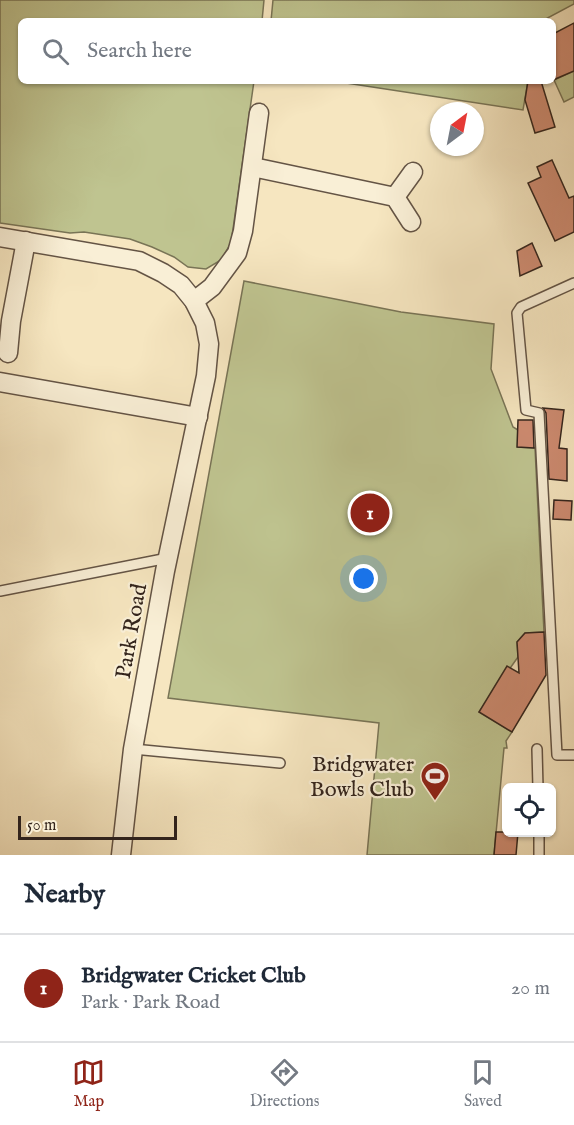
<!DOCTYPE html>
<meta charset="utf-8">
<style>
:root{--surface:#fff;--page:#f6f6f7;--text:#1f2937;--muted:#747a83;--line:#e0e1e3;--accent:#8f2418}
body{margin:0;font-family:"IM FELL English",serif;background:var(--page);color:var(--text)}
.controls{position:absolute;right:18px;bottom:18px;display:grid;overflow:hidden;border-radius:9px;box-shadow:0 2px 4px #0004}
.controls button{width:54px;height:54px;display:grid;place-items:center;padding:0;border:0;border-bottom:2px solid var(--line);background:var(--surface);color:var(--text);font:30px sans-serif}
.compass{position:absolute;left:430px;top:102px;width:54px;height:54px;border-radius:50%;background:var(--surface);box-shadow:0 2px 4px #0004;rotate:32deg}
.scale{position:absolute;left:18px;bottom:15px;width:159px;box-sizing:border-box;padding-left:6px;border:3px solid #33241c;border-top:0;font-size:16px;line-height:21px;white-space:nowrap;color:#33241c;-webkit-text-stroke:4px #f9efd6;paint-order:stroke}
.you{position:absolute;left:364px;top:579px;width:21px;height:21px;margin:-15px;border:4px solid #fff;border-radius:50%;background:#1a73e8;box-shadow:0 0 0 9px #1a73e833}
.badge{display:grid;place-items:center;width:39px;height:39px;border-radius:50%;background:var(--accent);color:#fff;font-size:20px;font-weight:700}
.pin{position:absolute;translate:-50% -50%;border:3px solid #fff;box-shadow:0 2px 6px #0006}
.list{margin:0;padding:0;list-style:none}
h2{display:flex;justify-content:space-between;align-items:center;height:78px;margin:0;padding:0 24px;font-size:26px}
h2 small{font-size:20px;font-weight:400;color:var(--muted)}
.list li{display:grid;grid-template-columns:39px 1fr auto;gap:18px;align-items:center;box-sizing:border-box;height:108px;padding:0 24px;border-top:2px solid var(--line)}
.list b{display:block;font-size:22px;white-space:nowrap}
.list p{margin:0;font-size:20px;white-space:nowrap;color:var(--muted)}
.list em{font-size:20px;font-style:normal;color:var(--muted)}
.icon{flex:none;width:33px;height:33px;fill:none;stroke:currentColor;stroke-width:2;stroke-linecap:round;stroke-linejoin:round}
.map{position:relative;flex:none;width:574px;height:855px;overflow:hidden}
.search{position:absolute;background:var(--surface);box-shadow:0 2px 4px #0004;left:18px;right:18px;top:18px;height:66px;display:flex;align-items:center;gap:15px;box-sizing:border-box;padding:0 21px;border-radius:9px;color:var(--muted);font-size:22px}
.sheet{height:186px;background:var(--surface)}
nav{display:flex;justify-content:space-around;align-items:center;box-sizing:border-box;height:84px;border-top:2px solid var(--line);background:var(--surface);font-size:16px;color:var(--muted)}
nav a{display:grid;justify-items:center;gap:3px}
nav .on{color:var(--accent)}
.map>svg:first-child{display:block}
.green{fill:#bfc490;stroke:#797456;stroke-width:1.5}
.building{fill:#ce8b71;stroke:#33241c;stroke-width:1.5}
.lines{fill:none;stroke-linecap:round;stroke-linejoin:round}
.service-casing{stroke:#645445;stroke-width:12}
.minor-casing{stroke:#645445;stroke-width:21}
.service{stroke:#f9efd6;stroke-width:9}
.minor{stroke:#f9efd6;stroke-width:18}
.labels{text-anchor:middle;stroke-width:4.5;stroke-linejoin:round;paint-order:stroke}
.street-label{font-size:22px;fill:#33241c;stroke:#f9efd6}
.poi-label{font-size:22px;fill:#33241c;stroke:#f9efd6;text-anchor:end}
</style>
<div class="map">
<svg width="574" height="855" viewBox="0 0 574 855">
<rect width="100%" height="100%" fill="#f6e6c0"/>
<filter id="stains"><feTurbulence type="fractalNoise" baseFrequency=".00333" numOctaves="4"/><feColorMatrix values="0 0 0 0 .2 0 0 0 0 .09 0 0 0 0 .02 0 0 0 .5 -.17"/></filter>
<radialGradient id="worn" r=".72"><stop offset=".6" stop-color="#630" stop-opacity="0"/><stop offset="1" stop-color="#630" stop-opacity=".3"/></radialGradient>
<g class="green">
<polygon points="0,0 264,0 262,21 21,21 21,81 254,81 231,243 221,260 206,269 188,267 174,257 152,247 130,239 84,232 70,233 0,223"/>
<polygon points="273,0 574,0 574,4 542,21 271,21"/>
<polygon points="574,71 574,97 564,102 554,80"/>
<polygon points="333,81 528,81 523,110"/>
<polygon points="244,281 401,312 494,324 491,369 513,427 518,430 518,447 535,448 544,632 525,633 517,642 518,657 479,712 512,732 506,741 507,748 504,748 494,855 367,855 379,723 168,698"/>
</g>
<g class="building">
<polygon points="574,23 574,71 553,80 553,34"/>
<polygon points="528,81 541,81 555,127 535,133 525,100"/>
<polygon points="552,160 569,198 574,196 574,232 555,241 528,183 541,177 537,167"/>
<polygon points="532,243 542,266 520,276 517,251"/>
<polygon points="543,408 564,410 559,448 567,449 567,481 549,479 546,413"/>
<polygon points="518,420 533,420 534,448 517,447"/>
<polygon points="554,500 572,501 571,520 553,519"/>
<polygon points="544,632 546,675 512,732 479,712 507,666 519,673 517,642 525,633"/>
<polygon points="496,832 518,832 516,855 494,855"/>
</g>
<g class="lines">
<g class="service-casing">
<g id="service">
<polyline points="574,283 521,307 517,313 526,410 539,413 557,755 574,755"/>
<polyline points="0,591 168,558"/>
<polyline points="133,749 280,763"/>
<polyline points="537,749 538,788"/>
<polyline points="539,832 539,855"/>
</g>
</g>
<g class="minor-casing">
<g id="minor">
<polyline points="253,167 395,197 411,222"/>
<polyline points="395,197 413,172"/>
<polyline points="0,237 139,261 163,273 181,285 194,301 205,323 209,344 206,376 165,571 133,749 121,855"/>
<polyline points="194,301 212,287 237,253 243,231 259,113"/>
<polyline points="8,353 11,321 26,241"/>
<polyline points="0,382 198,417"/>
</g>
</g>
<use href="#service" class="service"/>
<use href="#minor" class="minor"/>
</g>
<defs>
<g id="stadium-pin" transform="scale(1.5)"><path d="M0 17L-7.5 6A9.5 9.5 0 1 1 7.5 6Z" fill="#8f2418" stroke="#f9efd6"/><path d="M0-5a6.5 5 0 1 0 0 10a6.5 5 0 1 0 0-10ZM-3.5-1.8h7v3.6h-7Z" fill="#fff"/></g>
</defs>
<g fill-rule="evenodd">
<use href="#stadium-pin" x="435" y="776"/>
</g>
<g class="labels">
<g class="street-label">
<text transform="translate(130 631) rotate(-80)" y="8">Park Road</text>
</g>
<g class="poi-label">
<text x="414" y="771">Bridgwater<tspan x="414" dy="25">Bowls Club</tspan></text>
</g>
</g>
<rect width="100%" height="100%" filter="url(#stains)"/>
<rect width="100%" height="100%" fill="url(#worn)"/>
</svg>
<div class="controls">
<button><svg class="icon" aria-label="locate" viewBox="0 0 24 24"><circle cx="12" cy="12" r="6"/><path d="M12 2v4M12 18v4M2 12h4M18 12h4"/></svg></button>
</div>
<svg class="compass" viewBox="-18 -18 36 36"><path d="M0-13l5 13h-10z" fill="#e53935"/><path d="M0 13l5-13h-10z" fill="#747a83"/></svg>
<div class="scale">50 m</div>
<div class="you"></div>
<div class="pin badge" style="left:370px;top:513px">1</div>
<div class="search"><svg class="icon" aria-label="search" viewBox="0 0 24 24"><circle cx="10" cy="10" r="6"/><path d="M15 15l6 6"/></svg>Search here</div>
</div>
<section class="sheet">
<h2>Nearby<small></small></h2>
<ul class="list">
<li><span class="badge">1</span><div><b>Bridgwater Cricket Club</b><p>Park · Park Road</p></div><em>20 m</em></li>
</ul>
</section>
<nav>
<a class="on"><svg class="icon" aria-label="map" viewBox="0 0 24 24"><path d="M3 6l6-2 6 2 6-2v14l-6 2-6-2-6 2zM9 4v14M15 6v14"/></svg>Map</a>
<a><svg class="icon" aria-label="directions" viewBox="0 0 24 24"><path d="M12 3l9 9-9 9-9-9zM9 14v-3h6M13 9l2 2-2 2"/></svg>Directions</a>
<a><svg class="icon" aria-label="saved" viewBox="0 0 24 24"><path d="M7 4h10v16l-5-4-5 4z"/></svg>Saved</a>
</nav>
